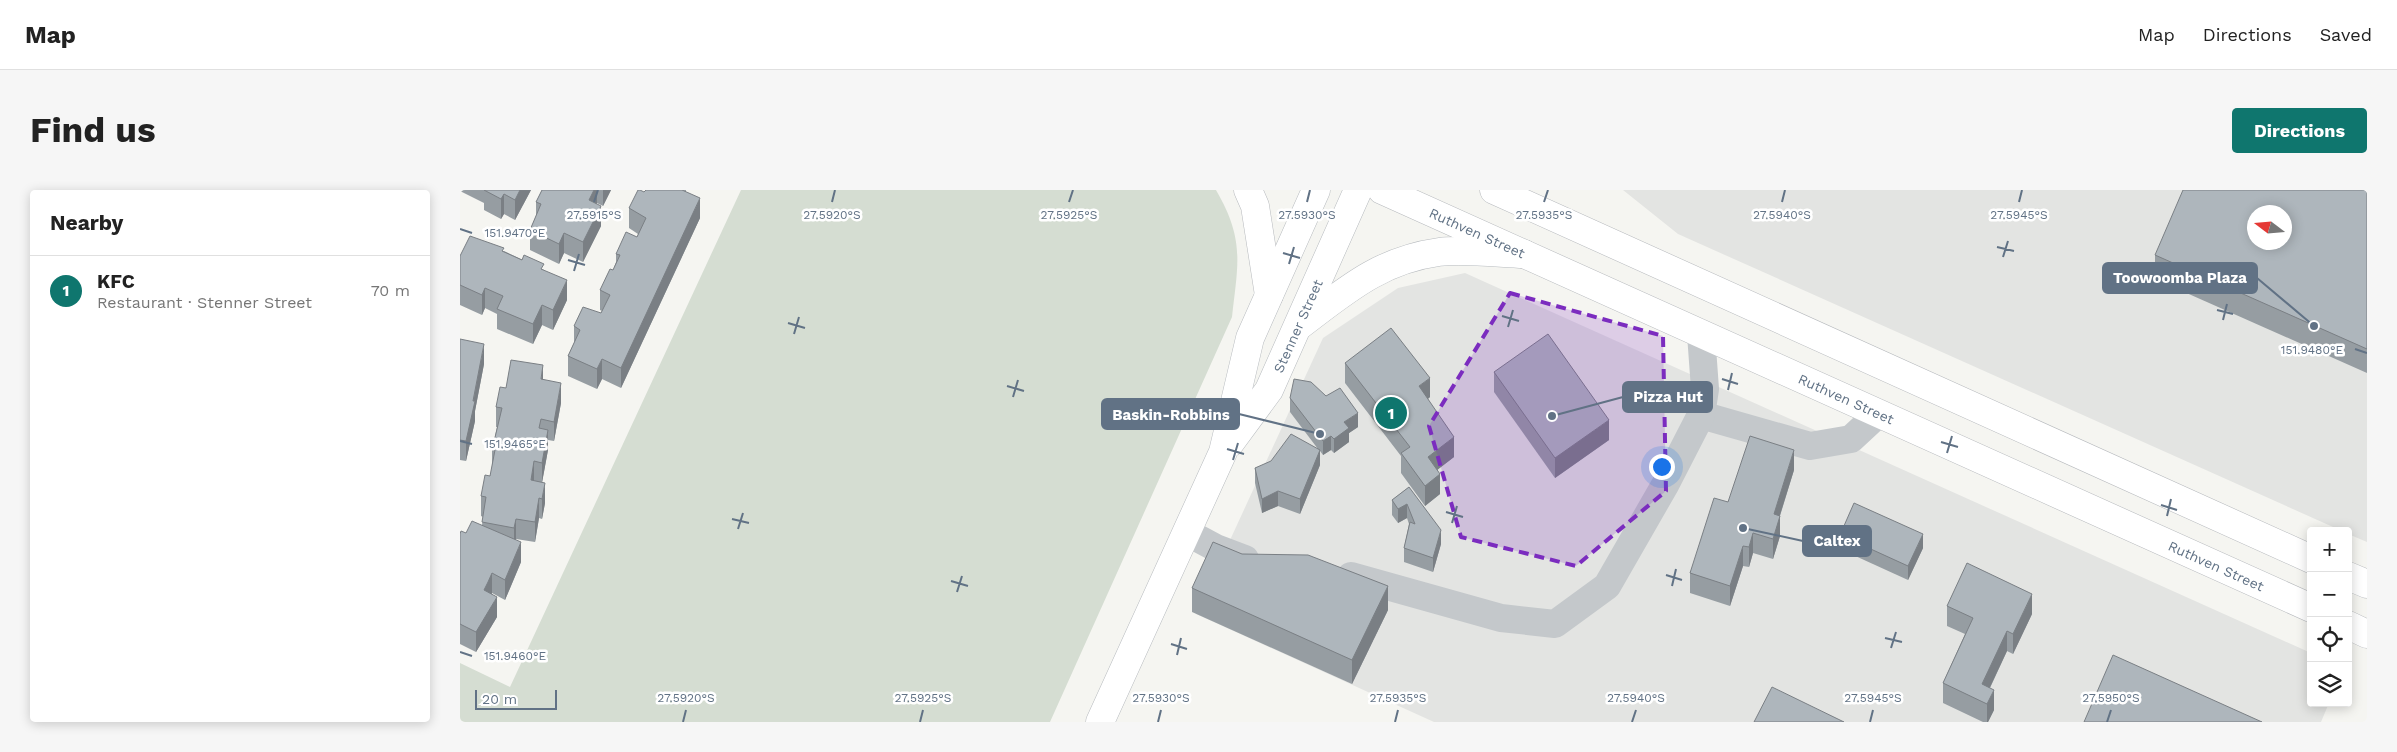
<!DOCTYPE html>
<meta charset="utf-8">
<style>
:root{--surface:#fff;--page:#f6f6f6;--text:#222;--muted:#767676;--line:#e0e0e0;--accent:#0f766e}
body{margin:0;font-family:"Work Sans",sans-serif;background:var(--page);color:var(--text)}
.controls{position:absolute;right:15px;bottom:15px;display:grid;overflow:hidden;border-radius:5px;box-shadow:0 2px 12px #0003}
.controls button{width:45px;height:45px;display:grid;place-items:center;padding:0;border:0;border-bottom:1px solid var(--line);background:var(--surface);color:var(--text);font:25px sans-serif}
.compass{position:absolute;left:1787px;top:15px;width:45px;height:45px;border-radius:50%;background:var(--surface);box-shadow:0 2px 12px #0003;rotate:286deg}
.scale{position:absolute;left:15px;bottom:12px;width:82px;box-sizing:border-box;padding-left:5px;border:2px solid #617285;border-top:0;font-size:14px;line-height:18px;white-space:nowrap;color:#617285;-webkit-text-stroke:4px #fff;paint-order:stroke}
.you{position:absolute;left:1201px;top:276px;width:18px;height:18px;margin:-12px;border:4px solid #fff;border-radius:50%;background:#1a73e8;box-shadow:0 0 0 8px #1a73e833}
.badge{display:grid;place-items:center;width:32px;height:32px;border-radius:50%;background:var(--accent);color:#fff;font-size:16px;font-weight:700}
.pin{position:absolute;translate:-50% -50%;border:2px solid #fff;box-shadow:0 1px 5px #0006}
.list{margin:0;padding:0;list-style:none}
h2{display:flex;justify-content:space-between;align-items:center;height:65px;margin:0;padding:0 20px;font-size:21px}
h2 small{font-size:16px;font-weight:400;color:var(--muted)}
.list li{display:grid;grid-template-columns:32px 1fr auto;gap:15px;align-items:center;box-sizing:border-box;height:70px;padding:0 20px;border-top:1px solid var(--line)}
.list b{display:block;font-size:19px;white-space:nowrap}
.list p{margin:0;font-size:16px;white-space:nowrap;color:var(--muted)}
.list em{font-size:16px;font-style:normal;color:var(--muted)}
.icon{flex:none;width:28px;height:28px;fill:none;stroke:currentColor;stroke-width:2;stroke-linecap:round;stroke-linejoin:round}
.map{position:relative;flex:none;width:1907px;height:532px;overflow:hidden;border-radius:5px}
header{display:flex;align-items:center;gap:30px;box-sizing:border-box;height:70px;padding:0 25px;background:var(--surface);border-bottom:1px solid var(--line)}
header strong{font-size:24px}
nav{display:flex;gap:28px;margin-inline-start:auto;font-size:18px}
.intro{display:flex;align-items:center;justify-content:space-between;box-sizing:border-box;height:120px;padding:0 30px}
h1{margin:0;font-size:35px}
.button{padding:12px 22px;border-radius:5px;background:var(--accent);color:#fff;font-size:18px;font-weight:700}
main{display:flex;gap:30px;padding:0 30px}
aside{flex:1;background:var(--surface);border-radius:5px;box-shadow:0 2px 12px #0003}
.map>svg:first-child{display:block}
.built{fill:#e3e4e2;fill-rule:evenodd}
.green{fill:#d5ddd2}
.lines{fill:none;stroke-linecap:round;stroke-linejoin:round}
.major-casing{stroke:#b7bbbf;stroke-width:29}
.highway-casing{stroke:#b6b9bd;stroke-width:29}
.minor{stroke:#c4c8cb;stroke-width:28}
.major{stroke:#fff;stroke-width:28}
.highway{stroke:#fff;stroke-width:28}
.wall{fill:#969da2}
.shaded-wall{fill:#7a7f84}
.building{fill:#aeb6bc;stroke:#7a7f84;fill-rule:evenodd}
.marked{fill:#7b2cbf;fill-opacity:0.2;stroke:#7b2cbf;stroke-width:4;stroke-dasharray:10 6;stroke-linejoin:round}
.ticks{fill:none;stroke:#617285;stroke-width:2}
.labels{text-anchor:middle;stroke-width:5;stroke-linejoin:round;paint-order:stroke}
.street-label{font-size:14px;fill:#617285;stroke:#fff}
.ticks-label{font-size:12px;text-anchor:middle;fill:#617285;stroke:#fff;stroke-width:5;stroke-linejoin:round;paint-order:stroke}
.leader{fill:none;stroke:#617285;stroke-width:2}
.callout-dot{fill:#617285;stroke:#fff;stroke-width:2}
.callout{fill:#617285;stroke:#617285;stroke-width:2}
.callout-label{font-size:15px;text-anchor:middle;font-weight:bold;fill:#fff}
</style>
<header>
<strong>Map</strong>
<nav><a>Map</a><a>Directions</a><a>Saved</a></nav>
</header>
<div class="intro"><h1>Find us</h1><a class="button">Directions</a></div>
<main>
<aside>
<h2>Nearby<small></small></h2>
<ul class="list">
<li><span class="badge">1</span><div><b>KFC</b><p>Restaurant · Stenner Street</p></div><em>70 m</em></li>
</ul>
</aside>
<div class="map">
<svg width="1907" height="532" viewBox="0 0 1907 532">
<rect width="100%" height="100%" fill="#f5f5f1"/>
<g class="built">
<path d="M1163,0H1907V352L1888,344V341H1882L1218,44ZM1794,22H1824V52H1794Z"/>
<polygon points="1005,83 1851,463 1851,513 1869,513 1861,532 974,532 736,424 863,148 938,98"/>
</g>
<path class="green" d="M281,0H756C785,50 778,73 772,127L590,532H0V473L50,497Z"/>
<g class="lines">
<g class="major-casing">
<g id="major">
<path d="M840,135C885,101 920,70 979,62C1003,59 1038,63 1064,64"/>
<polyline points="770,253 809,200 898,0"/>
<polyline points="640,532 763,262 790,148 856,0"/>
</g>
</g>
<g class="highway-casing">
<g id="highway">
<polyline points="788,0 795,16 809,105"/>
<polyline points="922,0 1851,418"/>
<polyline points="1034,0 1851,369"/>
<polyline points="1888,386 1907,394"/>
<polyline points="1888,435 1907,444"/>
</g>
</g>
<g class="minor">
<polyline points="1241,225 1350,256 1391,249 1418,224"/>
<polyline points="728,343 756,358 785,369"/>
<polyline points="891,386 1041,428 1095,434 1147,396 1205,295 1241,225 1245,199 1241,144"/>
</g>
<use href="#major" class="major"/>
<use href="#highway" class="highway"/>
</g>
<g class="wall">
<polygon points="0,0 71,0 55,30 44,24 41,29 24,20 24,13 0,1"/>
<polygon points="82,0 151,0 143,16 137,13 136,14 141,36 123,72 104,63 99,74 70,60 70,40 76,26 76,12"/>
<polygon points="226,0 226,2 240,28 161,198 142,189 137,199 108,186 108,166 114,153 114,136 141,123 142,121 140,120 140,100 153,80 156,72 156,64 177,47 178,44 169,38 169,18 184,2"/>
<polygon points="1907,0 1907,183 1695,89 1695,65"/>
<polygon points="0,58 0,66 44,61 84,80 107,110 93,140 82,135 73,154 37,139 37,124 25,118 22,125 0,115"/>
<polygon points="0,149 24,174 15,221 15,231 6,271 0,270"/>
<polygon points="885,173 970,207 968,209 994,267 977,280 980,304 965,316 941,283 941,266 885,193"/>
<polygon points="1034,182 1149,250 1095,288 1034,202"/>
<polygon points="83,189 101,213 94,251 88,250 88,260 82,292 85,313 82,329 79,328 75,352 56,349 61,372 45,410 32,403 32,404 37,427 16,462 0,454 0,344 6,343 22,335 23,327 21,326 21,306 30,286 32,279 32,260 37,237 36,237 36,217 46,198"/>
<polygon points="830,208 898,237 889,243 889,252 874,263 871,260 863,265 860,261 860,275 840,324 818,316 802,323 795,293 795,278 858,259 830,222"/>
<polygon points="1334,280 1320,326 1320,346 1313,369 1293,363 1289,377 1283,376 1270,416 1230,403 1230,383 1268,312"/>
<polygon points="949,297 981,354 973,382 944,372 944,358 949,334 947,328 938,333 932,325 932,310"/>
<polygon points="1380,345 1463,358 1448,390 1380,359"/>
<polygon points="782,364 928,420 892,494 732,422 732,398"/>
<polygon points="1487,416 1572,424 1553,464 1547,461 1530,498 1534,520 1528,532 1523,532 1483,513 1483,493 1505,444 1487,436"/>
</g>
<g class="shaded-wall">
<polygon points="60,0 71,0 55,30 55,10"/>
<polygon points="134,0 137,0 137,13 129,30 129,10"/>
<polygon points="143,0 151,0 143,16"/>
<polygon points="44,4 44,24 41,29 41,9"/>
<polygon points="240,8 240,28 161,198 161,178"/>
<polygon points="141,16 141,36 123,72 123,52"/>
<polygon points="104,43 104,63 99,74 99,54"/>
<polygon points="107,90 107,110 93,140 93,120"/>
<polygon points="25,98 25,118 22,125 22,105"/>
<polygon points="82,115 82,135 73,154 73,134"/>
<polygon points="24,154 24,174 15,221 15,231 6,271 6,251"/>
<polygon points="142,169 142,189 137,199 137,179"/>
<polygon points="83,175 83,195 81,189"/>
<polygon points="970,188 970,207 959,216 959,196"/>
<polygon points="101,193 101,213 94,251 94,232"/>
<polygon points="898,223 898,237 889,243 889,252 874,263 874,249 884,232"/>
<polygon points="1149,230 1149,250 1095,288 1095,268"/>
<polygon points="88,240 88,260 82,293 82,273"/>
<polygon points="871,246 871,260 863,265 863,251"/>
<polygon points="994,247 994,267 968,287 968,267"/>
<polygon points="860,260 860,275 840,324 840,309"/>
<polygon points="1334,260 1334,280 1314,344 1314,324"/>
<polygon points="74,271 74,291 71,290"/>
<polygon points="980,284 980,304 965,316 965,296"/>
<polygon points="85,293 85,313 82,329 82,309"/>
<polygon points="818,301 818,316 802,323 802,309"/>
<polygon points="79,308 79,328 75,352 75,332"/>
<polygon points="947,314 947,328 938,333 938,319"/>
<polygon points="1320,326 1320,346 1313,369 1313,349"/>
<polygon points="56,329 56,349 54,358 54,338"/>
<polygon points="981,340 981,354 973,382 973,368"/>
<polygon points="1293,343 1293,363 1289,377 1289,357"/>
<polygon points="1463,344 1463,358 1448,390 1448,376"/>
<polygon points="61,352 61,372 45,410 45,390"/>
<polygon points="1283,356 1283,376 1270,416 1270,396"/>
<polygon points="32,383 32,403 24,420 24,400"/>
<polygon points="928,396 928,420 892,494 892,470"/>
<polygon points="1572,404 1572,424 1553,464 1553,444"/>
<polygon points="37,407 37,427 16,462 16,442"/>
<polygon points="1547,441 1547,461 1523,512 1522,494"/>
<polygon points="1534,500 1534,520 1528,532 1527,532 1527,514"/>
</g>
<g class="building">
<polygon points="24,0 60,0 55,10 44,4 41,9"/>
<polygon points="82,0 134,0 129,10 141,16 123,52 104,43 99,54 70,40 81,14 76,12"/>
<polygon points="178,0 180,0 184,2 186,0 222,0 240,8 161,178 142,169 137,179 108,166 120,140 114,136 123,117 141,123 150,105 140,100 150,79 153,80 160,65 156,64 166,42 177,47 186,28 169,18"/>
<path d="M1723,0H1907V159L1695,65ZM1794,22H1824V52H1794Z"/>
<polygon points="10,46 44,58 42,61 62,70 64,65 84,74 81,79 107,90 93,120 82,115 73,134 37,119 43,106 25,98 22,105 0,95 0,66"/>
<polygon points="931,138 970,188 959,196 994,247 968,267 980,284 965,296 941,263 950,257 885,173"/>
<polygon points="1088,144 1149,230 1095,268 1034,182"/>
<polygon points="0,149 24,154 13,211 15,211 6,251 0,250"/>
<polygon points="51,170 83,175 81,189 101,193 94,232 81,229 79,238 88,240 82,273 74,271 71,290 85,293 82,309 79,308 75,332 56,329 54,338 22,332 26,307 21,306 25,285 30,286 35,260 32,260 42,218 36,217 40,197 46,198"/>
<polygon points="834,189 851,192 866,206 880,198 898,223 884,232 889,238 874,249 871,246 863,251 830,208"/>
<polygon points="831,244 860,260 840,309 818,301 802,309 795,278 811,271"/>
<polygon points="1290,246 1334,260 1314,324 1320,326 1313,349 1293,343 1289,357 1283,356 1270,396 1230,383 1254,308 1268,312"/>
<polygon points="949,297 981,340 973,368 944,358 950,332 955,334 947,314 938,319 932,310"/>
<polygon points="1394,313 1463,344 1448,376 1380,345"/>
<polygon points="12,331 61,352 45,390 32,383 28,392 24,400 37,407 16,442 0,434 0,344 1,341 6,343"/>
<polygon points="753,352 782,364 848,365 928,396 892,470 732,398"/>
<polygon points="1507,373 1572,404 1553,444 1547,441 1522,494 1534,500 1527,514 1483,493 1513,428 1487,416"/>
<polygon points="1653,465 1802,532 1624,532"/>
<polygon points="1312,497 1384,532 1294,532"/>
</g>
<path class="marked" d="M1050,103L1203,146L1206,301L1116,376L1001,347L969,236Z"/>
<path class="ticks" d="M134,12L138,0M372,12L375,0M609,12L613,0M847,12L850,0M1084,12L1088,0M1322,12L1325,0M1559,12L1562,0M0,39L12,43M1537,57L1554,61M823,63L840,68M1543,67L1548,51M108,70L125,75M829,74L834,57M114,81L119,64M1757,120L1773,124M1042,126L1059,131M1763,130L1767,114M328,133L345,138M1048,137L1053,120M334,144L339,127M1895,159L1907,163M1262,189L1278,194M547,196L564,201M1268,200L1272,183M553,207L558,190M0,251L12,254M1481,252L1498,257M767,259L784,264M1487,263L1492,246M773,270L778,253M1701,315L1717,320M986,322L1003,327M1707,326L1711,309M272,329L289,333M992,333L997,316M278,339L283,323M1206,385L1222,390M491,391L508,396M1212,396L1216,379M497,402L502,386M1425,448L1442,452M711,454L727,459M1431,458L1436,442M0,462L12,466M717,465L721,448M223,532L226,520M460,532L463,520M698,532L701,520M935,532L938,520M1172,532L1176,520M1410,532L1413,520M1647,532L1651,520"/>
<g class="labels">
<g class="street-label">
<text transform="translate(1017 43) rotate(24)" y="5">Ruthven Street</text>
<text transform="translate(838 136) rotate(-66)" y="5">Stenner Street</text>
<text transform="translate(1386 209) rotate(24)" y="5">Ruthven Street</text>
<text transform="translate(1756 376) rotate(24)" y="5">Ruthven Street</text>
</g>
</g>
<g class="ticks-label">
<text x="134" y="29">27.5915°S</text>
<text x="372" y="29">27.5920°S</text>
<text x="609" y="29">27.5925°S</text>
<text x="847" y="29">27.5930°S</text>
<text x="1084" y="29">27.5935°S</text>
<text x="1322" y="29">27.5940°S</text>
<text x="1559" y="29">27.5945°S</text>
<text x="55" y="47">151.9470°E</text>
<text x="1852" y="164">151.9480°E</text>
<text x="55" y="258">151.9465°E</text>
<text x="55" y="470">151.9460°E</text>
<text x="226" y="512">27.5920°S</text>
<text x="463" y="512">27.5925°S</text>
<text x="701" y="512">27.5930°S</text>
<text x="938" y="512">27.5935°S</text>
<text x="1176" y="512">27.5940°S</text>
<text x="1651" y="512">27.5950°S</text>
<text x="1413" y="512">27.5945°S</text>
</g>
<path class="leader" d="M1854 136L1797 88M1092 226L1163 207M860 244L779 224M1283 338L1343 351"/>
<g class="callout-dot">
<circle cx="1854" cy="136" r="5"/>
<circle cx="1092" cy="226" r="5"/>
<circle cx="860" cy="244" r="5"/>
<circle cx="1283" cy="338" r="5"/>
</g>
<g class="callout">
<rect x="1643" y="73" width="154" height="30" rx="5"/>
<rect x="1163" y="192" width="89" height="30" rx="5"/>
<rect x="642" y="209" width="137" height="30" rx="5"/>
<rect x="1343" y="336" width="68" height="30" rx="5"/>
</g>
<g class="callout-label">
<text x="1720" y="93">Toowoomba Plaza</text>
<text x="1208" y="212">Pizza Hut</text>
<text x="711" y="230">Baskin-Robbins</text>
<text x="1377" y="356">Caltex</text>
</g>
</svg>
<div class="controls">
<button>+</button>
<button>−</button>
<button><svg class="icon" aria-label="locate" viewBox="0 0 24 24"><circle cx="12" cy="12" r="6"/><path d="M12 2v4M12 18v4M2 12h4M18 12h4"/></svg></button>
<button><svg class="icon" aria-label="layers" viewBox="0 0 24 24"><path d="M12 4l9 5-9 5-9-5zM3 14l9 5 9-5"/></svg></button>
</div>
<svg class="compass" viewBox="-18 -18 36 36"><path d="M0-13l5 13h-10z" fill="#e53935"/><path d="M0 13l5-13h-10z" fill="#767676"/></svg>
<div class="scale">20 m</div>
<div class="you"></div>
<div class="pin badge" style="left:931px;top:223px">1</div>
</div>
</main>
